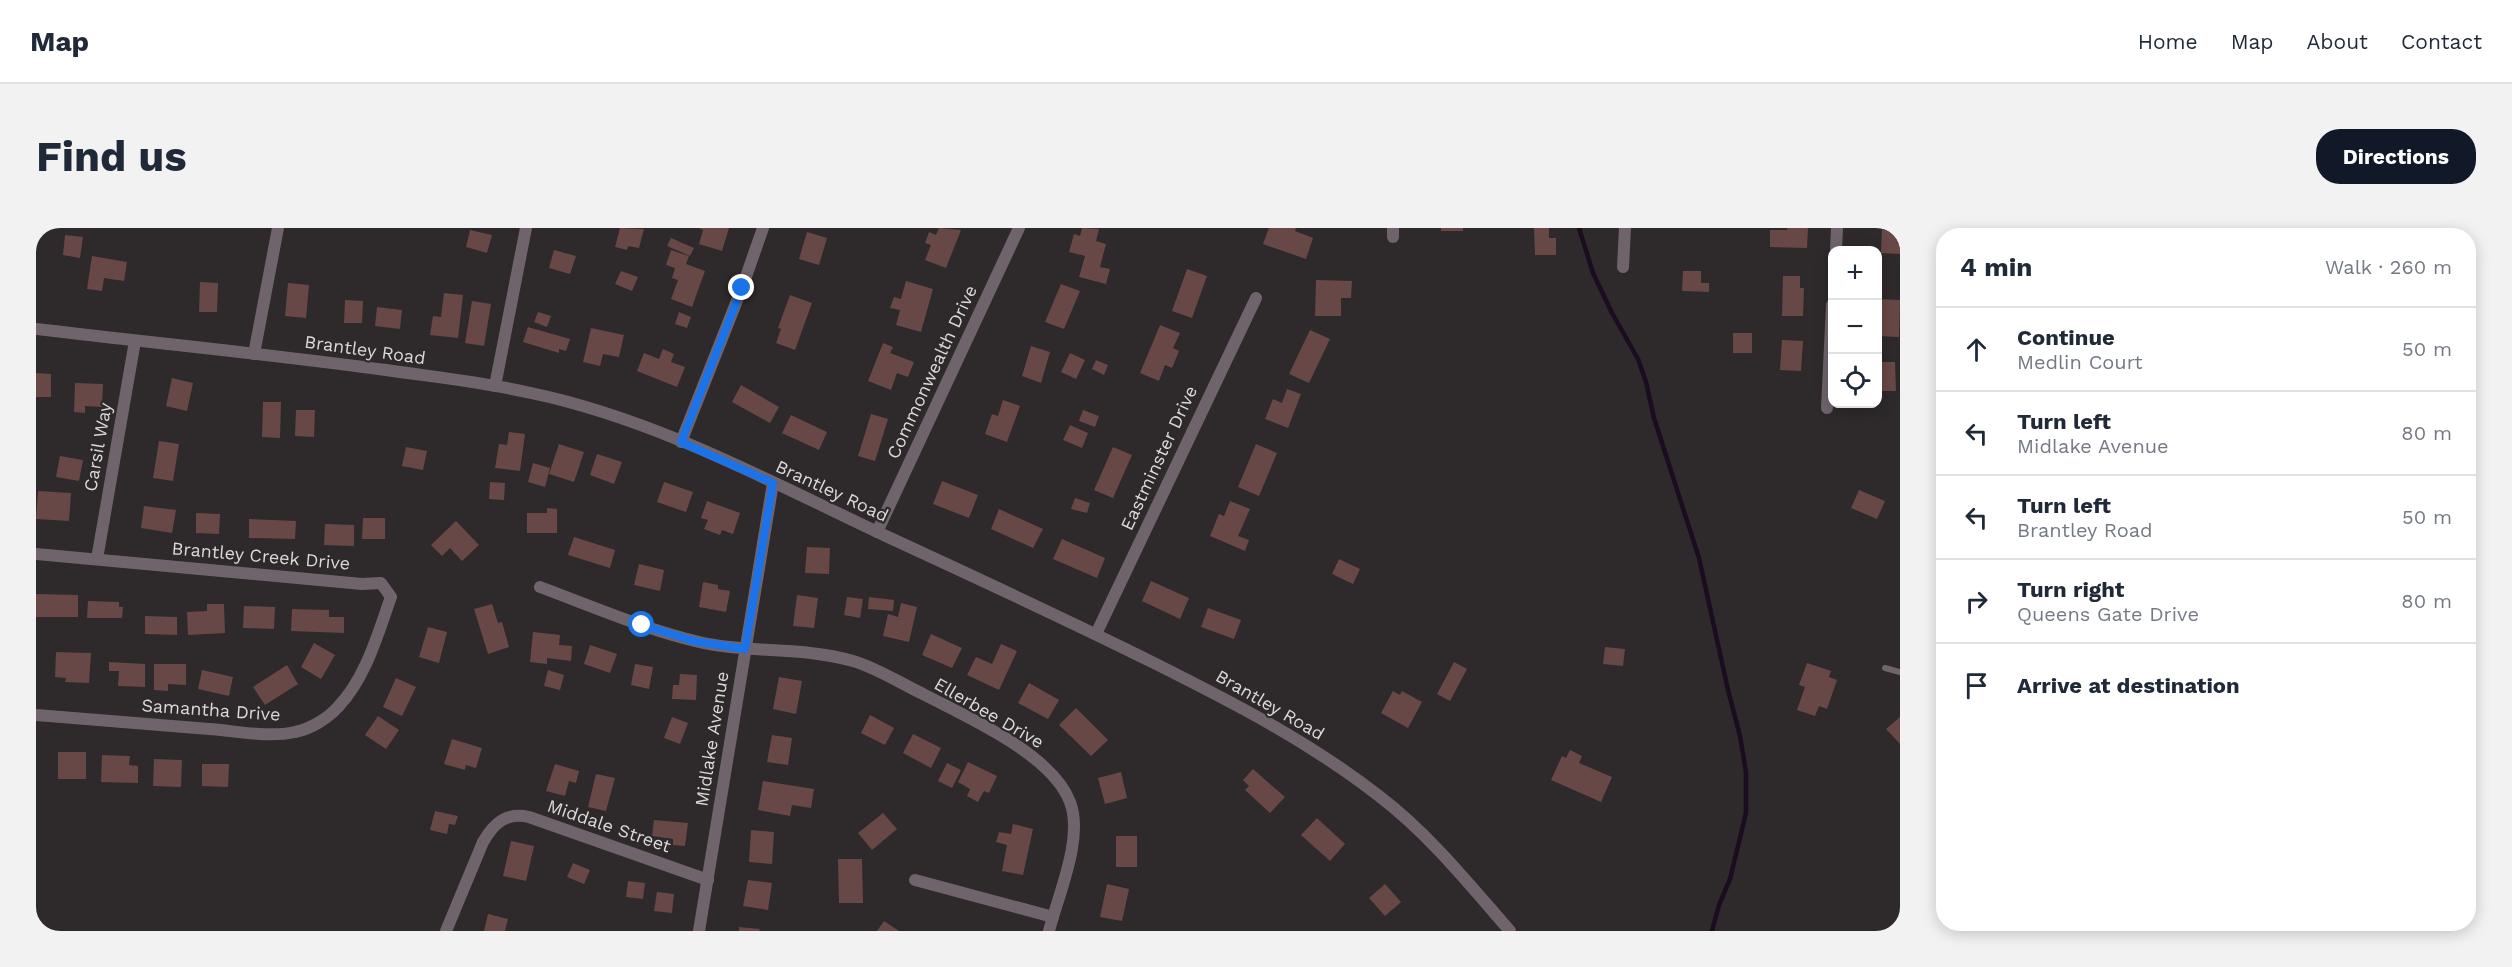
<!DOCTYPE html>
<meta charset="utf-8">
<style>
:root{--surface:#fff;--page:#f2f2f3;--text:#1f2937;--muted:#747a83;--line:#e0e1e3;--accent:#111827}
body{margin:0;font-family:"Work Sans",sans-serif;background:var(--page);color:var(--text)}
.controls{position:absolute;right:18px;top:18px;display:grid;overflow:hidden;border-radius:12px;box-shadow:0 3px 15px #0003}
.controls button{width:54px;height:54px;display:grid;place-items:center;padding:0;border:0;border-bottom:2px solid var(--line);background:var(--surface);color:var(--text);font:30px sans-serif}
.stop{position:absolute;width:18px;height:18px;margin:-14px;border:4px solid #1a73e8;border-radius:50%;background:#fff}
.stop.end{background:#1a73e8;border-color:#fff;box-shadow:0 2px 6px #0008}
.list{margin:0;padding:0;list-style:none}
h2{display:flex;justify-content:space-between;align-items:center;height:78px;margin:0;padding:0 24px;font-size:26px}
h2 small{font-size:20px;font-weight:400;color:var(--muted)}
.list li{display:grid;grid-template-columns:39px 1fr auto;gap:18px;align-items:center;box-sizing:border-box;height:84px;padding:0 24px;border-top:2px solid var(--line)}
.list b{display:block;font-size:22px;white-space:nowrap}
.list p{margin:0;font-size:20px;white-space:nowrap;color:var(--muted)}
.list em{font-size:20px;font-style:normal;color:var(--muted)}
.icon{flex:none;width:33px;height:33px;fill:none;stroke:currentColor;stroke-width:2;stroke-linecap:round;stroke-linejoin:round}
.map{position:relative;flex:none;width:1864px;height:703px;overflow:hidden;border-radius:24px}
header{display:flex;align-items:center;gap:36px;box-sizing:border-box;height:84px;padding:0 30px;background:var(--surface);border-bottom:2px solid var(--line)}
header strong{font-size:28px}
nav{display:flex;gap:33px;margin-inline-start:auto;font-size:21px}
.intro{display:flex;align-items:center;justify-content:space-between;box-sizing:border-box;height:144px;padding:0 36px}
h1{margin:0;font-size:42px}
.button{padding:15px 27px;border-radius:24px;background:var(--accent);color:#fff;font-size:21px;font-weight:700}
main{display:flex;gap:36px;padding:0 36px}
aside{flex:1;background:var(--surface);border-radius:24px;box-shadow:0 3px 15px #0003}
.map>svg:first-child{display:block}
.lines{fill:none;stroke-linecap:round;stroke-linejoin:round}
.stream{stroke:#1a0d20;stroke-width:4.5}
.building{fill:#674846}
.service{stroke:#70646c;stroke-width:6}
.minor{stroke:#70646c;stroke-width:12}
.tertiary{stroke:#70646c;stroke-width:12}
.route{stroke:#1a73e8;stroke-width:8}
.labels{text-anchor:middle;stroke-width:4.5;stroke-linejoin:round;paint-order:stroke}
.street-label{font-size:18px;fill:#dcd9da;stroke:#2e292a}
</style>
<header>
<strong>Map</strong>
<nav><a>Home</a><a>Map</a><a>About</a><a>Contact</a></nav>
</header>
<div class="intro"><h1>Find us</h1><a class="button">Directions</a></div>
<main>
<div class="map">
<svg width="1864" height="703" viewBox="0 0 1864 703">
<rect width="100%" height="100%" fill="#2e292a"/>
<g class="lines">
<polyline class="stream" points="1543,0 1557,45 1576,85 1602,131 1610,154 1618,190 1663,330 1692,462 1704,508 1710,544 1710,585 1694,651 1683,677 1676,703"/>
</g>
<g class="building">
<polygon points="584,0 608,1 603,20 592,18 591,22 579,19"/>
<polygon points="663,0 693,0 686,23 663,16 667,2"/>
<polygon points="903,0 925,2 910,40 889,32 895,17 889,15 893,4 900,7"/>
<polygon points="1046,0 1063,1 1060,13 1070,16 1064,39 1074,41 1070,56 1043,49 1049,28 1033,24 1038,6 1044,8"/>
<polygon points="1233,0 1260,0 1259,3 1277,10 1270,31 1227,16"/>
<rect x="1405" y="0" width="22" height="3"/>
<polygon points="1498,0 1513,0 1513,10 1520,10 1520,27 1499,27"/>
<polygon points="1751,0 1772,0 1771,20 1734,19 1734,2 1751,2"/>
<polygon points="1846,0 1864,1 1864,26 1845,25"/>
<polygon points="434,2 456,7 451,25 430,19"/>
<polygon points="771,4 791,10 783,37 763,31"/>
<polygon points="29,7 47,9 44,30 27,27"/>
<polygon points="635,10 658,20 654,28 631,18"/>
<polygon points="518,22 540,28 534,46 513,40"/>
<polygon points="635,22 653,28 650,36 669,43 656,79 635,71 642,52 636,50 639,40 630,37"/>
<polygon points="56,28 91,34 88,53 68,50 66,63 51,61"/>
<polygon points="1151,41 1171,48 1156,90 1136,83"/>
<polygon points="585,43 602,49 596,63 579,56"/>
<polygon points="1647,43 1665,43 1665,55 1673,55 1673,64 1646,63"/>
<polygon points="1747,48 1764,48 1764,60 1768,60 1767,88 1746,88"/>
<polygon points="1280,52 1316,53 1315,70 1305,70 1305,88 1279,88"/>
<polygon points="870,53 897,61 885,104 860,97 864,82 854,80 858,69 865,71"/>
<polygon points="164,54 182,55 181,84 163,84"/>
<polygon points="252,55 273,57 270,90 249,88"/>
<polygon points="1025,56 1044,63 1028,101 1009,94"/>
<polygon points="408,65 427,67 422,110 394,107 397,88 405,89"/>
<polygon points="754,67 776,75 759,122 740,115 745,101 742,100"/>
<polygon points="1843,71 1864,72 1863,109 1842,108"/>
<polygon points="309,72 327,73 326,95 308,95"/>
<polygon points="436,73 455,76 448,118 429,115"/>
<polygon points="341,79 366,82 364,101 339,98"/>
<polygon points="502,84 515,88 511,99 498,94"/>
<polygon points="643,84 655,89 651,100 639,96"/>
<polygon points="1124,97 1144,105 1137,120 1143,123 1136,140 1129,137 1123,153 1104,145"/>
<polygon points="492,99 534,111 530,123 523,121 523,125 487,114"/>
<polygon points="555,100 588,107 583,129 567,126 564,138 547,134"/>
<polygon points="1274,102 1294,111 1273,155 1253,146"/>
<rect x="1697" y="105" width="19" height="20"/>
<polygon points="1746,112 1767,113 1765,143 1744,142"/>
<polygon points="847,115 857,119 854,125 878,134 872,149 861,145 855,162 832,153"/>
<polygon points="995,118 1014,124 1005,155 986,148"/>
<polygon points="627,121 638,126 635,134 649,139 641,159 601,143 608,125 623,131"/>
<polygon points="1034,125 1049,132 1040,151 1025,144"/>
<polygon points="1060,132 1072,137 1068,147 1056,141"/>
<polygon points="1842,134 1859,134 1860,163 1842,163"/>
<polygon points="0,145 15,146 15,169 0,169"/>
<polygon points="136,150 157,155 151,183 130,178"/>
<polygon points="39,155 67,156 66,179 49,178 49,185 38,184"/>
<polygon points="705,157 743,179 734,195 696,174"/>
<polygon points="1251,161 1265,166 1252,200 1229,191 1237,171 1246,175"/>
<polygon points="967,172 984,178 971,214 949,206 956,186 962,188"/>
<polygon points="227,174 245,174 244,210 226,209"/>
<polygon points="260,182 279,182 278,209 259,208"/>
<polygon points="1047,182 1063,188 1059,199 1043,193"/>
<polygon points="835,186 852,191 839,233 822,228"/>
<polygon points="755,187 791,204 783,222 746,205"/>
<polygon points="1034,197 1052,205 1046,220 1027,212"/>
<polygon points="473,204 489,206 484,243 459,240 463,216 471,217"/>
<polygon points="123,213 143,216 137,253 117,250"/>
<polygon points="523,216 548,224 538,254 513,246"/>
<polygon points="1220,216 1241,225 1223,268 1202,259"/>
<polygon points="370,219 391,223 387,242 366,238"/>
<polygon points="1077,219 1096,227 1077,270 1058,262"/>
<polygon points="561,226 586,234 578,256 554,247"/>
<polygon points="24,228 47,232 43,253 20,249"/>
<polygon points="497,235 514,240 509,259 492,254"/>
<polygon points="906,253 942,267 933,290 897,276"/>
<polygon points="454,254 469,255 468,272 453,271"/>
<polygon points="628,254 657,264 650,284 621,274"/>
<polygon points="1823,262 1849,273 1841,291 1815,280"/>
<polygon points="2,263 35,265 33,293 0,291"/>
<polygon points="1039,270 1054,275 1051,285 1035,281"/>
<polygon points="671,273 704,285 697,306 686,302 684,307 668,301 672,292 665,290"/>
<polygon points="1194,273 1214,281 1202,308 1213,312 1209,323 1174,308 1183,286 1188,288"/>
<polygon points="108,278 140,282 136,305 105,300"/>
<polygon points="511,280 521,281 521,305 491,305 491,285 511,285"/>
<polygon points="963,281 1007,301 997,320 955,301"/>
<polygon points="160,285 184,286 183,306 160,305"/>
<polygon points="327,290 349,290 349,311 326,311"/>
<polygon points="213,291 260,293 259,311 213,310"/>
<polygon points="420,293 443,317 426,333 414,320 406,328 395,317"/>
<polygon points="289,296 318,297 318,318 288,317"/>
<polygon points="538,309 579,322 574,340 532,327"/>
<polygon points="1026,311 1069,330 1061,350 1017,331"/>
<polygon points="771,319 794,320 793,346 769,345"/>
<polygon points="1303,331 1324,341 1317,356 1296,346"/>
<polygon points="603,336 628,342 624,363 598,357"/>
<polygon points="1115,353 1153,370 1144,391 1106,373"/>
<polygon points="667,354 682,357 682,361 694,363 690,384 663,379"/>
<polygon points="0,366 42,367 42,389 0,389"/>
<polygon points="761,367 782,370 778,400 757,398"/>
<polygon points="811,369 827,371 824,390 808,387"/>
<polygon points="833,369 858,372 857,383 832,381"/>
<polygon points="52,373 83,374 83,379 87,379 86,390 51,390"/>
<polygon points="865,375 881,379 873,414 847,408 852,386 862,389"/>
<polygon points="171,376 188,376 189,405 152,407 151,384 171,383"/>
<polygon points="456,376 462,395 466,394 473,419 452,426 438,381"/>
<polygon points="208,378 239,379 238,401 207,400"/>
<polygon points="1172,380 1205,392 1198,411 1165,399"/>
<polygon points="256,381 293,382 293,389 308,389 308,405 255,403"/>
<polygon points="109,388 141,389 141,407 109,406"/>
<polygon points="392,399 411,404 403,435 383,429"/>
<polygon points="497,404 524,407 523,417 536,418 535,433 511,430 511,436 494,434"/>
<polygon points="895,406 926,420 916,440 886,427"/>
<polygon points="278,415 299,427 285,451 265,439"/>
<polygon points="965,416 981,423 963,462 931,447 940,429 956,436"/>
<polygon points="554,417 581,426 574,445 548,436"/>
<polygon points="1569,419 1589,421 1587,438 1567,436"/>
<polygon points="20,424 55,425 53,455 29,454 30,450 19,449"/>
<polygon points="73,434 109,436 109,459 82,458 83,443 73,443"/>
<polygon points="1418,434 1431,441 1414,473 1401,466"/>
<polygon points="1771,435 1795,443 1793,449 1801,452 1791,481 1783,478 1779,488 1761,482 1769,459 1763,457"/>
<polygon points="118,436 150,436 150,457 132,456 132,463 118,462"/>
<polygon points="599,436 617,439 613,461 595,457"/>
<polygon points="251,437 262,456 229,477 217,459"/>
<polygon points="166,442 197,449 193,468 162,461"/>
<polygon points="512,442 528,447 524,462 508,458"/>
<polygon points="644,446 661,447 660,472 636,471 637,457 643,457"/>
<polygon points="743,449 766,453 760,486 737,481"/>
<polygon points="360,450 380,459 366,488 347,479"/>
<polygon points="993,455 1023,472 1012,491 982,475"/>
<polygon points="1357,463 1364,467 1366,463 1386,474 1372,500 1345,485"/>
<polygon points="1040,480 1072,512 1055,528 1023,497"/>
<polygon points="834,487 858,500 849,517 825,505"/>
<polygon points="342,488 363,502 350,521 329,507"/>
<polygon points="636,489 652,495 644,516 628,510"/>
<polygon points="1864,489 1864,516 1850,501"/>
<polygon points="877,506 905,520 895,540 867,525"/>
<polygon points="736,507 756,510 752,537 731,534"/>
<polygon points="416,511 446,520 440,540 430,537 429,542 408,536"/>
<polygon points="1534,522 1546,528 1543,535 1576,549 1565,574 1515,552 1526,528 1530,530"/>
<rect x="22" y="524" width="28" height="27"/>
<polygon points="66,527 94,528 93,537 102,538 102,555 65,554"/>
<polygon points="118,531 146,532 145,559 117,558"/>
<polygon points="932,534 961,548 953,565 948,563 942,574 931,568 934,561 922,554"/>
<polygon points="911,535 925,542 916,560 902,553"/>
<polygon points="166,536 193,536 192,559 166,558"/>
<polygon points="519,536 543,543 540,555 533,553 529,568 510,563"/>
<polygon points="1217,541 1249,569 1234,585 1209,562 1213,558 1207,552"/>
<polygon points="1085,544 1091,570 1069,576 1062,550"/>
<polygon points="560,546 579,550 570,583 552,579"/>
<polygon points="727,553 778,561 775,580 756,577 754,588 722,582"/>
<polygon points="399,583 422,588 419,597 413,596 411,606 394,602"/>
<polygon points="847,585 861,601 836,622 822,605"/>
<polygon points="1281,590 1309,616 1294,633 1265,607"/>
<polygon points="618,592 652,595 649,618 637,617 637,611 616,608"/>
<polygon points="977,596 997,601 987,647 966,643 971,617 960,614 963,604 975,606"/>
<polygon points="715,602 738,604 736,636 713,634"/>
<rect x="1080" y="608" width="21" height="31"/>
<polygon points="475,613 498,618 490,653 467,648"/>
<polygon points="802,631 826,631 827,675 803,675"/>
<polygon points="537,635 554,642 548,656 531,649"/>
<polygon points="712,652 736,655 732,682 707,678"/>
<polygon points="592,653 609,655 607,671 590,669"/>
<polygon points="1071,656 1093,661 1086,693 1064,689"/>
<polygon points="1349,656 1365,674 1349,688 1333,670"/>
<polygon points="621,664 638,666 636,685 618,683"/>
<polygon points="452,686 472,691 469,703 448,703"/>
<polygon points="848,693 863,703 841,703"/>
<polygon points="703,699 724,701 723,703 703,703"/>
</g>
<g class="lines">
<polyline class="service" points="1849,440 1864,444"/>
<g class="minor">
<polyline points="1357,9 1357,0"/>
<polyline points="1800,22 1801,0"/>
<polyline points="1587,39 1589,0"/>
<polyline points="218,126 242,0"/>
<polyline points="459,158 490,0"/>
<polyline points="1791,180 1796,77"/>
<polyline points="645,214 706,60 727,0"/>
<polyline points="841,304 983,0"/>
<path d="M0,326L326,356L345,355L355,369C342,405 330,450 302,479C292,490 275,501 259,504C232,510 201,503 173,501C115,496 58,492 0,487"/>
<polyline points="61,331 99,113"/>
<path d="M504,359C555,378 606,400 659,413C710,426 766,418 817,433C841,440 864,455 887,466C931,489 1016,526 1034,574C1048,610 1022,667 1013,703"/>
<polyline points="1060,406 1220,70"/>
<polyline points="879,652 1017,689"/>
<path d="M410,703L447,614C458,595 470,584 493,589L672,652"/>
</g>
<g class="tertiary">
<path d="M0,101C117,115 233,126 350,142C398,149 447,154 495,165C620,191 737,255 852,309C941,350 1030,391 1118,435C1196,474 1274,514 1343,568C1393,606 1433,656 1474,703"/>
<polyline points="663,703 737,255"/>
</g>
</g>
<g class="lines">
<polyline class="route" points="606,397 658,413 709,421 737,255 645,214 706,60"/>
</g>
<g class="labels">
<g class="street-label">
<text transform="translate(329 122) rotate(8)" y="6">Brantley Road</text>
<text transform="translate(896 144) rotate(-65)" y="6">Commonwealth Drive</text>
<text transform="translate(62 219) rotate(-80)" y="6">Carsil Way</text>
<text transform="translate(1123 230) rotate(-65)" y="6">Eastminster Drive</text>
<text transform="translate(796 263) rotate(25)" y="6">Brantley Road</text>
<text transform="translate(225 328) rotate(5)" y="6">Brantley Creek Drive</text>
<text transform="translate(1234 477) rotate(30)" y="6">Brantley Road</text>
<text transform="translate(175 482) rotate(4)" y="6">Samantha Drive</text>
<text transform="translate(953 485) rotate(30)" y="6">Ellerbee Drive</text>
<text transform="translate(676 511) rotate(-81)" y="6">Midlake Avenue</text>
<text transform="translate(573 598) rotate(19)" y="6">Middale Street</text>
</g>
</g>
</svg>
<div class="controls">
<button>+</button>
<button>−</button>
<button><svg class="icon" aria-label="locate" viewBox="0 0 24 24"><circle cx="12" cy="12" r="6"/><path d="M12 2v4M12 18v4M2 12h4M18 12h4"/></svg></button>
</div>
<div class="stop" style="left:606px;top:397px"></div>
<div class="stop end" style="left:706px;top:60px"></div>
</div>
<aside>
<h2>4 min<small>Walk · 260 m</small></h2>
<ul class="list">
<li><svg class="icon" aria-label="ahead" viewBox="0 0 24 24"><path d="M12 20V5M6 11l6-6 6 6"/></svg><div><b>Continue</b><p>Medlin Court</p></div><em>50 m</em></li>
<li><svg class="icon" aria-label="left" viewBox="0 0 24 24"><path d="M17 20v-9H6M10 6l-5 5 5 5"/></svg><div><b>Turn left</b><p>Midlake Avenue</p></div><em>80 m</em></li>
<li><svg class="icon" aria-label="left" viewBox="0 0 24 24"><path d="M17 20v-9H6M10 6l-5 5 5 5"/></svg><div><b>Turn left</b><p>Brantley Road</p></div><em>50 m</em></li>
<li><svg class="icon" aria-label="right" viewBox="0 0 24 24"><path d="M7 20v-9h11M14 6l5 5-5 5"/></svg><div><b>Turn right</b><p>Queens Gate Drive</p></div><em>80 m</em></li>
<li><svg class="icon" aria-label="arrive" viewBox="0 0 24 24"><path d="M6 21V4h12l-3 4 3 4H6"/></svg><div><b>Arrive at destination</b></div></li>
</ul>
</aside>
</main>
